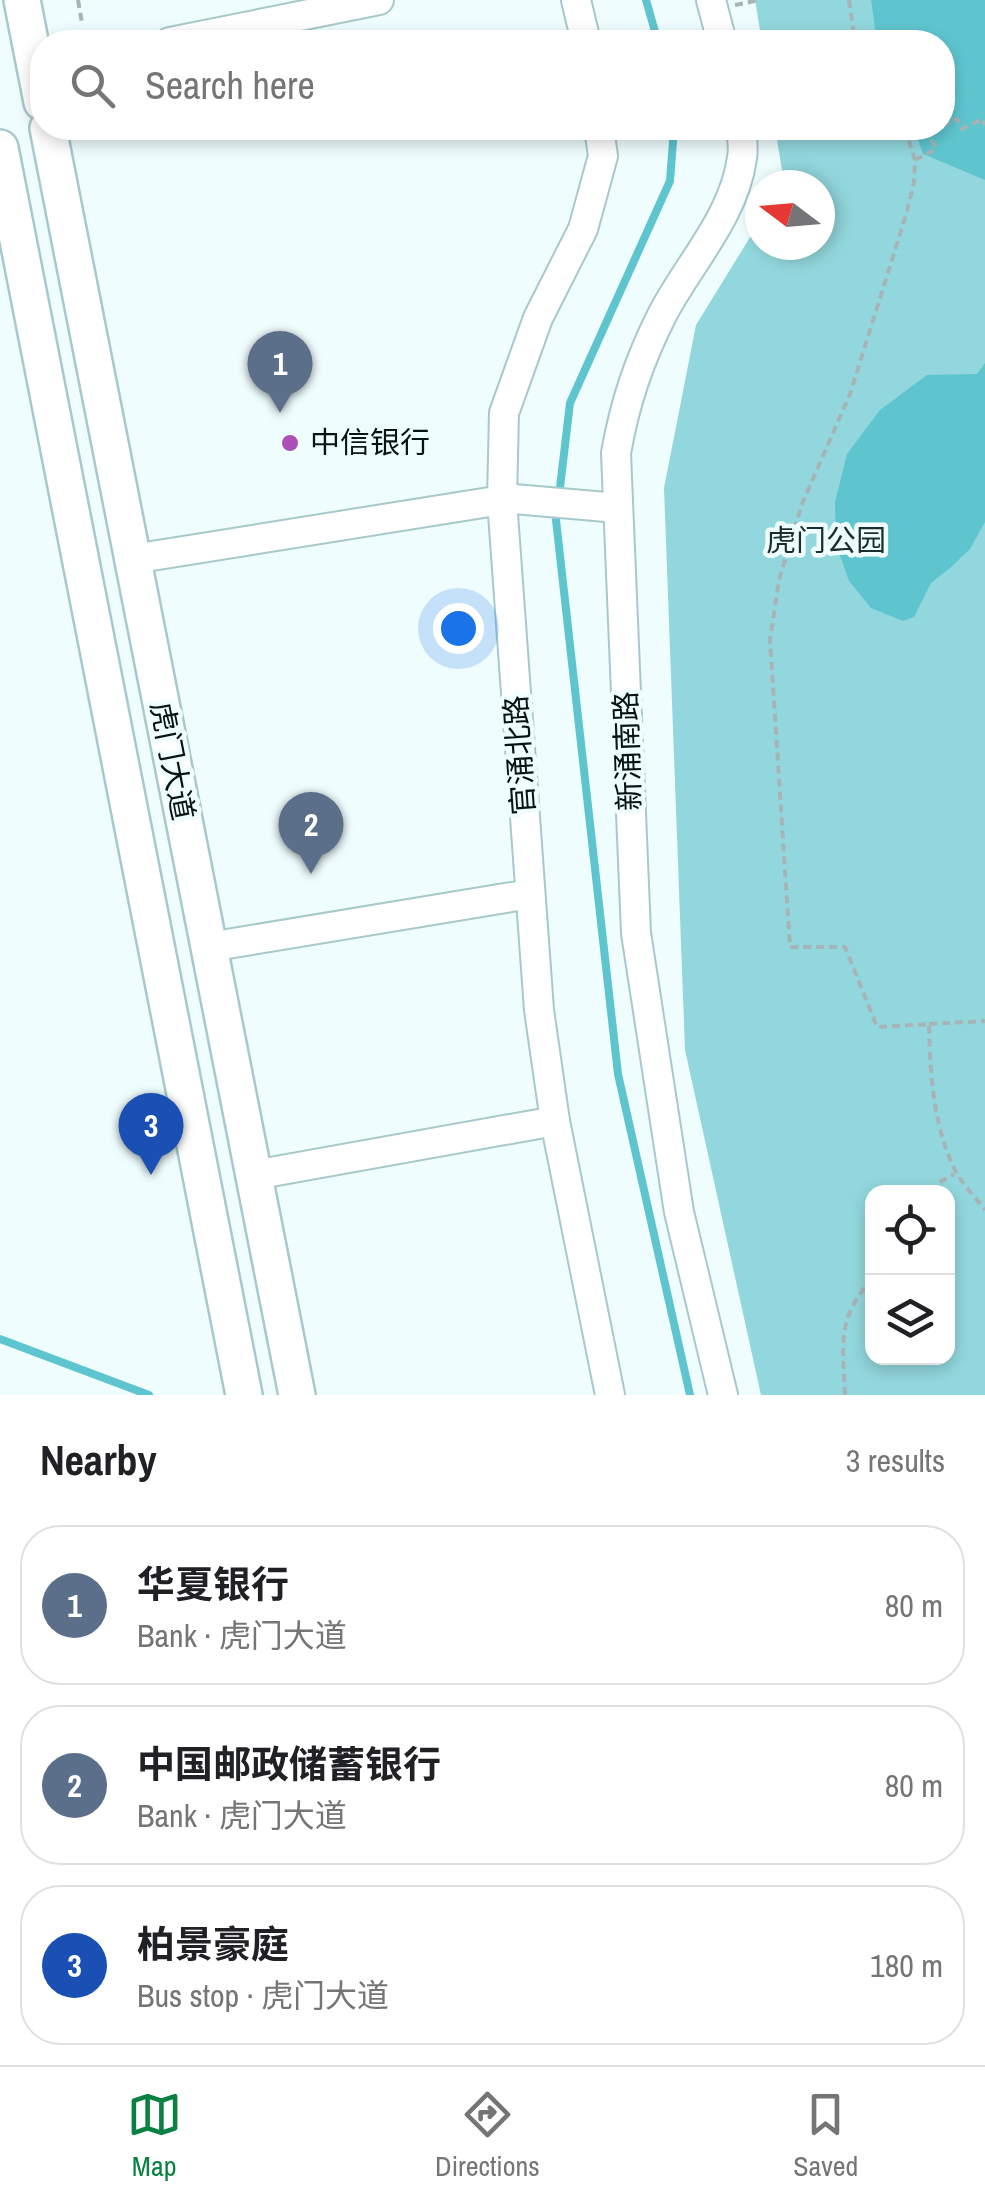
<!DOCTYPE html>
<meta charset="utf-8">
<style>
:root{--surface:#fff;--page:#f6f6f6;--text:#202124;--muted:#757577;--line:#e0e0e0;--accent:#0b8043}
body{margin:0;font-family:"Archivo Narrow","Noto Sans SC",sans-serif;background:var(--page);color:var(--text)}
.controls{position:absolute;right:30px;bottom:30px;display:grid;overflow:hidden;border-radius:20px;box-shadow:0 5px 15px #0003}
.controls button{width:90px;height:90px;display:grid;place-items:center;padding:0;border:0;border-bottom:2px solid var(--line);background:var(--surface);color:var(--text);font:50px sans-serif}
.compass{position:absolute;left:745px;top:170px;width:90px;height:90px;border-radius:50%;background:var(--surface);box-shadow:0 5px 15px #0003;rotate:286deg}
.you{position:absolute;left:458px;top:628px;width:35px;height:35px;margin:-25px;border:8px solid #fff;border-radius:50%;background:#1a73e8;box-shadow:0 0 0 15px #1a73e833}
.badge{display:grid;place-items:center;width:65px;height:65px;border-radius:50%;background:var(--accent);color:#fff;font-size:32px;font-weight:700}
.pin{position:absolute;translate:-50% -82px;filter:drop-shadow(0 2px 5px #0008)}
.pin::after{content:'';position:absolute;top:52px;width:35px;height:30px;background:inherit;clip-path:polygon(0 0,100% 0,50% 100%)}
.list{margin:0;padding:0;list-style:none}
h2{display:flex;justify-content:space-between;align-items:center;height:130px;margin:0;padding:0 40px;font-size:42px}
h2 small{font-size:32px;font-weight:400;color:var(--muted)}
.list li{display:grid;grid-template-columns:65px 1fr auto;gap:30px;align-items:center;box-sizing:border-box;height:160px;margin:0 20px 20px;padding:0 20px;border:2px solid var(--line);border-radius:40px}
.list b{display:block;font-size:38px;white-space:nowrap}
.list p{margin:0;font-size:32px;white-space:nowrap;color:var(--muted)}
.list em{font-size:32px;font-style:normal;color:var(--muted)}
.icon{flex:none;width:55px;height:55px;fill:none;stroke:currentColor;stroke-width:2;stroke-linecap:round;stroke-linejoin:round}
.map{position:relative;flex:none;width:985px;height:1395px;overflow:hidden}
.search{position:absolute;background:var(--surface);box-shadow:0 5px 15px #0003;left:30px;right:30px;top:30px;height:110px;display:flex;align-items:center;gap:25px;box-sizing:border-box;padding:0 35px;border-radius:40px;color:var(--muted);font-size:38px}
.sheet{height:670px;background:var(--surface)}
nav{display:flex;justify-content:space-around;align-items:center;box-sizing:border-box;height:140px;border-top:2px solid var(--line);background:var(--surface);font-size:28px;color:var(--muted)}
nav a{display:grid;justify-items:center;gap:5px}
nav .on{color:var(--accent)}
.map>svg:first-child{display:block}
.green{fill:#92d7dd;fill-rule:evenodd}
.water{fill:#5ec5ce}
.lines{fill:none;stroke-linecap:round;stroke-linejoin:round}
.stream{stroke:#5ec5ce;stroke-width:8}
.minor-casing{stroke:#a7c9cc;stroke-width:32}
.major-casing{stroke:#a7c9cc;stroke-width:40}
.path{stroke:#a7b4b5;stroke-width:4;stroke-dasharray:8 5;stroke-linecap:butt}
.minor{stroke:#fff;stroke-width:28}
.major{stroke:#fff;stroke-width:35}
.poi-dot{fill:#ad4fb9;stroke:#effdfe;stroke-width:4}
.labels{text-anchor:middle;stroke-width:9;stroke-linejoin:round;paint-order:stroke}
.poi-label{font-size:30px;fill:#071314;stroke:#effdfe;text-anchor:start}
.park-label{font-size:30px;fill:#1a2d2f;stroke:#effdfe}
.street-label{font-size:30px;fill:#071314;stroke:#effdfe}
</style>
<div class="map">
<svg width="985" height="1395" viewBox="0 0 985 1395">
<rect width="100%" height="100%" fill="#effdfe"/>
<path class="green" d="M755,0H985V1395H761L685,1050L664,488L696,325L760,221V245H820V185H782L784,182L775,128H942V42H762ZM872,1192H948V1358H872Z"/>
<g class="water">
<polygon points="871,0 985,0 985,180 923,154 914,128 942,128 942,42 877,42"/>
<polygon points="985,363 985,522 970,549 950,568 931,583 914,617 903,621 871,608 849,581 836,544 835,502 847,454 880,410 927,375 977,374"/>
</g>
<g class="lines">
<g class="stream">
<polyline points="646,0 658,42"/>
<polyline points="559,496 570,403 670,181 674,128"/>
<polyline points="558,510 556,520 618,1074 690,1395"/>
<polyline points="0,1339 149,1395"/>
</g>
<g class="minor-casing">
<g id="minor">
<polyline points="576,0 586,42"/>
<polyline points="711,0 722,42"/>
<polyline points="170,42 379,0"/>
<polyline points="599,128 603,156 583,229 538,318 504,413 502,500 539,1010 555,1121 610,1395"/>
<polyline points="133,559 502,500 514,499 618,508"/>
<polyline points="209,947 530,894"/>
<polyline points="254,1175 555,1121"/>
<path d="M723,1395L679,1212L636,933L616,453C625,402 639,361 662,315C689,263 734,217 742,158C744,148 742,138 741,128"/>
</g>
</g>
<g class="major-casing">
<g id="major">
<polyline points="22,0 42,102"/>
<polyline points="48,128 297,1395"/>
<polyline points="0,148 244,1395"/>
</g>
</g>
<g class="path">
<polyline points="78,0 82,23"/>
<polyline points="849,0 855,42"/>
<polyline points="735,5 760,0"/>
<polyline points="942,126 957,119 962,129 982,119 985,126"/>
<polyline points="104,128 106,136"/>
<path d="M905,128L915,160L914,182L906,215L850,394L802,504L779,580L770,640L790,947H845L877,1027L929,1024C930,1073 933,1127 956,1172C963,1185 976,1198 985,1210"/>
<polyline points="915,160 936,149 929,134 940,128"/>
<polyline points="929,1024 985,1021"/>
<polyline points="931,1192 940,1182 954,1174"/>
<path d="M845,1395C843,1348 836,1316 872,1280"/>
</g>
<use href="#minor" class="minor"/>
<use href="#major" class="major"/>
</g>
<circle class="poi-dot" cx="290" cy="443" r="10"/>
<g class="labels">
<g class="poi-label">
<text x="310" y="453">中信银行</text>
</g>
<g class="park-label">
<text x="826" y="551">虎门公园</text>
</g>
<g class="street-label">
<text transform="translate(628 751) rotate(-92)" y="10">新涌南路</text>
<text transform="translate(520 755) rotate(-94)" y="10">官涌北路</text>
<text transform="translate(172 761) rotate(79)" y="10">虎门大道</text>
</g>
</g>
</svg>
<div class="controls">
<button><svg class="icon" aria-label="locate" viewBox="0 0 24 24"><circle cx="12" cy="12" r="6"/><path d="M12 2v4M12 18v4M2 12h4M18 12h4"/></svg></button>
<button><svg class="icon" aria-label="layers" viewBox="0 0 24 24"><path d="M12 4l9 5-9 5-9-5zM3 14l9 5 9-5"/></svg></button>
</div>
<svg class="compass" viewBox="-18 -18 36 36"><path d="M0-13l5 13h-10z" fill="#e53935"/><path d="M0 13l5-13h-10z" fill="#757577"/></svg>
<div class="you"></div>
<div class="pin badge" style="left:280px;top:413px;background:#5c6f8a">1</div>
<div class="pin badge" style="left:311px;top:874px;background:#5c6f8a">2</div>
<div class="pin badge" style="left:151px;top:1175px;background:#1a4fb4">3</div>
<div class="search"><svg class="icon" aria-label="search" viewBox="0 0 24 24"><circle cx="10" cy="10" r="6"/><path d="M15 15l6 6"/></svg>Search here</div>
</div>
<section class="sheet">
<h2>Nearby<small>3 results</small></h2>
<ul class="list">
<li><span class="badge" style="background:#5c6f8a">1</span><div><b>华夏银行</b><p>Bank · 虎门大道</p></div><em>80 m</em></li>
<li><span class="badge" style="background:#5c6f8a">2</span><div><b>中国邮政储蓄银行</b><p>Bank · 虎门大道</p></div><em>80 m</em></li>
<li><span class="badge" style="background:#1a4fb4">3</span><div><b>柏景豪庭</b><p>Bus stop · 虎门大道</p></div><em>180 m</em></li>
</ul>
</section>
<nav>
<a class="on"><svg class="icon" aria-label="map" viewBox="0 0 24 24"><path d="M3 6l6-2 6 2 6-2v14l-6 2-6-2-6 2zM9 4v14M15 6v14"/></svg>Map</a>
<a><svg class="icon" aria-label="directions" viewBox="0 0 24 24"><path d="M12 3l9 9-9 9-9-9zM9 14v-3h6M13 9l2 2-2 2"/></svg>Directions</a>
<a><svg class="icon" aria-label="saved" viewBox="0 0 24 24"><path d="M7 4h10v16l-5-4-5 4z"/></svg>Saved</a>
</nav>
